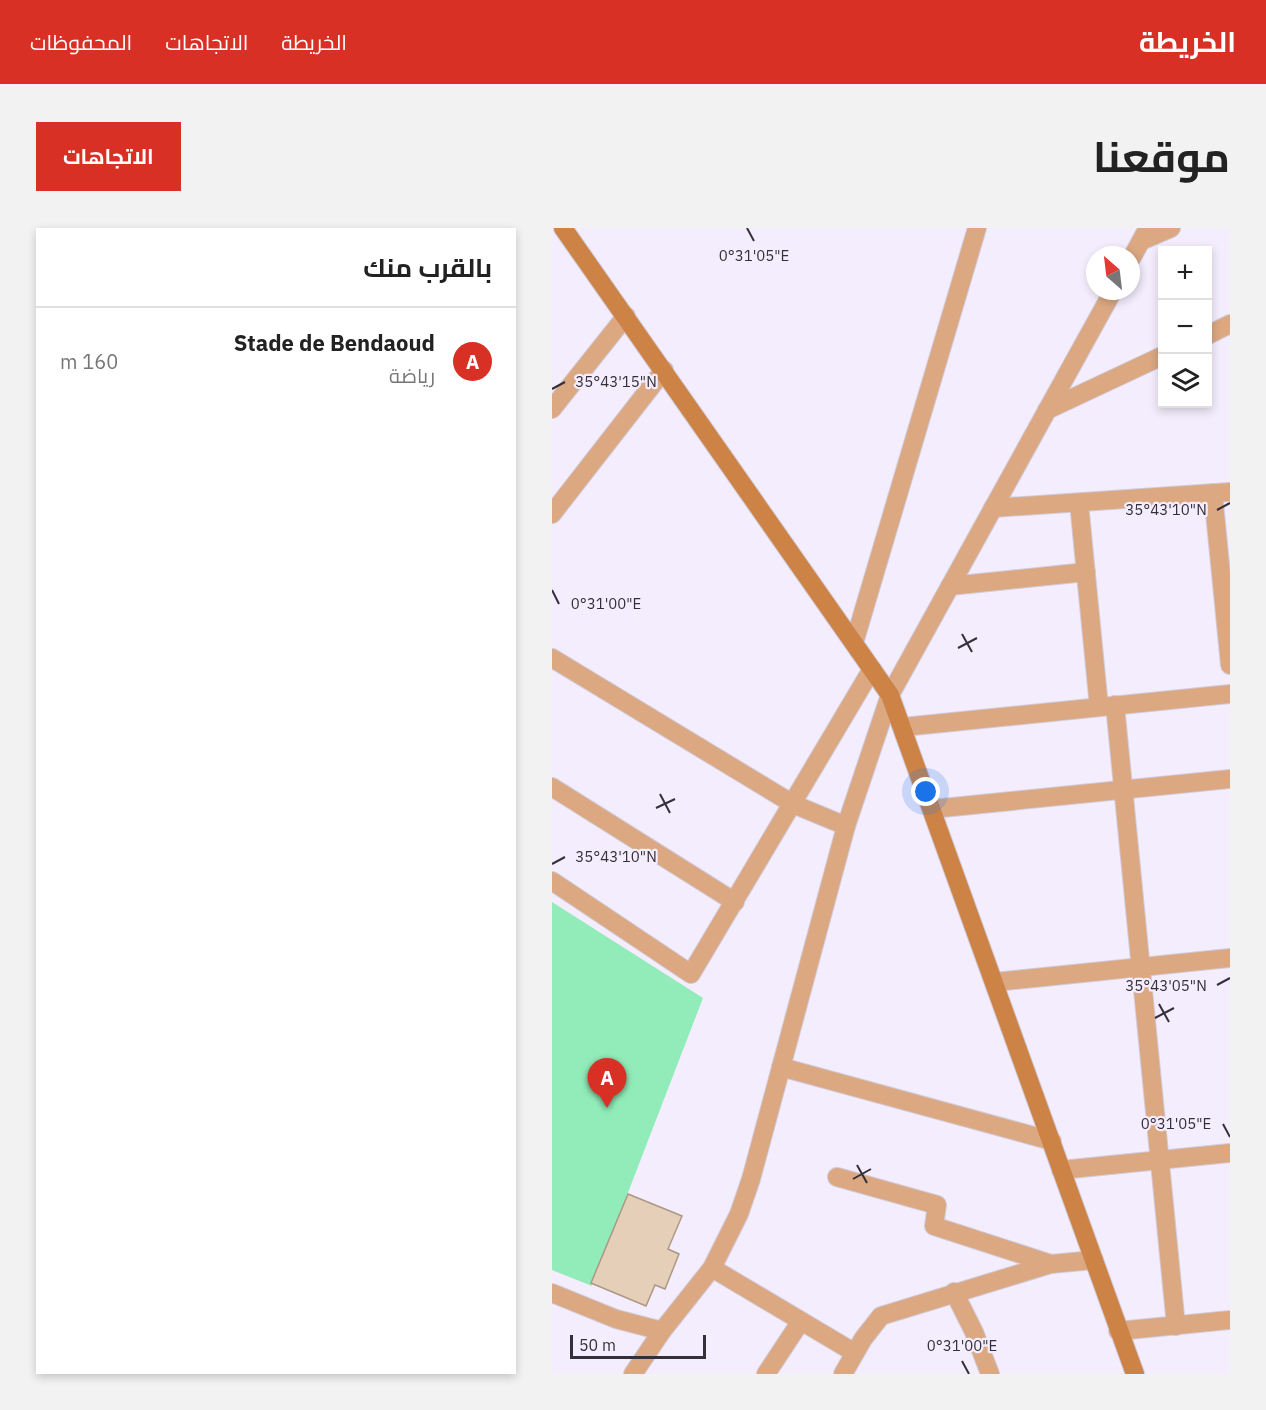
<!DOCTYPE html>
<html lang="ar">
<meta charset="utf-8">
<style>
:root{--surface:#fff;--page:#f2f2f2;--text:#222;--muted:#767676;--line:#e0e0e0;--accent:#d93025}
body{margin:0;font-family:"IBM Plex Sans",Cairo,sans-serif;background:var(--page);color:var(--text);direction:rtl}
.controls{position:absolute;right:18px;top:18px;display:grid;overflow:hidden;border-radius:0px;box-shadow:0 3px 9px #0003}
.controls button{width:54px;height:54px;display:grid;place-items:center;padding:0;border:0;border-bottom:2px solid var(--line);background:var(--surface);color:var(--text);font:30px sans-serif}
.compass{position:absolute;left:534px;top:18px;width:54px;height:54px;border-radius:50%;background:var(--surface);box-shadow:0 3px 9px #0003;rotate:332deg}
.scale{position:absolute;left:18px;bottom:15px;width:136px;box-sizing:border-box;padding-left:6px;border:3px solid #342f39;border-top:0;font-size:16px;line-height:21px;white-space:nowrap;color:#342f39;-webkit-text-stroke:4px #f4edfd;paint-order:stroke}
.you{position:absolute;left:374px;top:564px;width:21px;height:21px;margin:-15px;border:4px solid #fff;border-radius:50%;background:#1a73e8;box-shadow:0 0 0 9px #1a73e833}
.badge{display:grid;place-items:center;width:39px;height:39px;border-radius:50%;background:var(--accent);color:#fff;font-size:20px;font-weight:700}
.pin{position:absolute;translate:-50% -50px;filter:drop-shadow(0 2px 3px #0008)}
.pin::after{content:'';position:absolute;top:32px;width:21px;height:18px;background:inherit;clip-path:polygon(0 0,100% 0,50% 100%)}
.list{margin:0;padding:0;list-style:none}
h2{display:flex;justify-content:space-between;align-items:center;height:78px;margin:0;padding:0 24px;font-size:26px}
h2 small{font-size:20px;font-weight:400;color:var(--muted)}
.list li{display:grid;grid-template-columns:39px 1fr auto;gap:18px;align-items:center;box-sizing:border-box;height:108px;padding:0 24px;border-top:2px solid var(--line)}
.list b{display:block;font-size:22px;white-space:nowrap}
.list p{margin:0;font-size:20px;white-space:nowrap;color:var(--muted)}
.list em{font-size:20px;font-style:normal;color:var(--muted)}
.icon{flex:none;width:33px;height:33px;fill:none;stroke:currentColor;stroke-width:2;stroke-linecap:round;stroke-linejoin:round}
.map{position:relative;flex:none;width:678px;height:1146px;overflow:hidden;direction:ltr;border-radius:0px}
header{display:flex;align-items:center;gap:36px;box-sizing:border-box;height:84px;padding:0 30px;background:var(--accent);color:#fff}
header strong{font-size:28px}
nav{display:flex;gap:33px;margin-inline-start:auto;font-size:21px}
.intro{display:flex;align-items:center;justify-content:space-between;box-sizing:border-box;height:144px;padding:0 36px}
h1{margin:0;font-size:42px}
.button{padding:15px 27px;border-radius:0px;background:var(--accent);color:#fff;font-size:21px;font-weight:700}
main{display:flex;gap:36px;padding:0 36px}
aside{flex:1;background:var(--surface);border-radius:0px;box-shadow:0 3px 9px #0003}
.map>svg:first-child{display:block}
.green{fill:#91ecb9}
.building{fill:#e5cfb9;stroke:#ad9883;stroke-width:1.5}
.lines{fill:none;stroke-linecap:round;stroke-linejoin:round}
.street-casing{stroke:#d1cbda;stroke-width:20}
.secondary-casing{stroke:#d1cbda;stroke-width:20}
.street{stroke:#dba882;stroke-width:18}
.secondary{stroke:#cd8246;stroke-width:18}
.ticks{fill:none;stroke:#342f39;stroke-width:2}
.ticks-label{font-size:15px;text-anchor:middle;fill:#342f39;stroke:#f4edfd;stroke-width:4.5;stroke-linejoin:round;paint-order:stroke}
</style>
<header>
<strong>الخريطة</strong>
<nav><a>الخريطة</a><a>الاتجاهات</a><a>المحفوظات</a></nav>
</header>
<div class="intro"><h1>موقعنا</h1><a class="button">الاتجاهات</a></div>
<main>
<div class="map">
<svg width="678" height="1146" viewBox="0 0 678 1146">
<rect width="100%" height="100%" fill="#f4edfd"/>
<polygon class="green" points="0,674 151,770 40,1058 0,1042"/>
<polygon class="building" points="76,966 130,988 116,1021 127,1026 113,1061 103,1057 94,1078 39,1055"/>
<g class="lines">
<g class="street-casing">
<g id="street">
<polyline points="589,13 619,0"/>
<polyline points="579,31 596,0"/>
<polyline points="656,107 678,96"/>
<polyline points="0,181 74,88"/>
<polyline points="495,182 610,128"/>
<polyline points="661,265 678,437"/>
<polyline points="527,275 547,479"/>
<polyline points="441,280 678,264"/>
<polyline points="0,286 112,142"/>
<polyline points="398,358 534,344"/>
<polyline points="302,415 425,0"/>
<polyline points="0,430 241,576 294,598"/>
<polyline points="563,477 624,1098"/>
<polyline points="351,499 678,466"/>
<polyline points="0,559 183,674"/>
<polyline points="380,581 678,551"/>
<polyline points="0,653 139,746 320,441"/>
<polyline points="443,754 678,730"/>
<polyline points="229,839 500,913"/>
<polyline points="509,942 678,925"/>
<polyline points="285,949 385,977 382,998 499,1036"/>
<polyline points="160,1040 303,1125"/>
<polyline points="402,1064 422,1104 438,1146"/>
<polyline points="0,1065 64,1091 110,1103 160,1040 187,986 199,951 294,598 338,467 561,63"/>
<polyline points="566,1103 678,1092"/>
<polyline points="81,1146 110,1103"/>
<polyline points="214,1146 249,1093"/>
<polyline points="291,1146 311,1111 329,1088 499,1036 542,1032"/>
</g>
</g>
<g class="secondary-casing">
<polyline id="secondary" points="11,0 338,467 583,1146"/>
</g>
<use href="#street" class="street"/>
<use href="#secondary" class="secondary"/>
</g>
<path class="ticks" d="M195,0L202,13M0,161L13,154M665,282L678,275M0,362L7,376M410,406L420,424M406,420L425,410M108,566L118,585M104,580L123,571M0,636L13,629M665,757L678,750M607,776L617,794M603,790L622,780M671,896L678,909M305,937L315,955M301,951L319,941M410,1133L417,1146"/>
<g class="ticks-label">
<text x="202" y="33">0°31'05"E</text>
<text x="64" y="159">35°43'15"N</text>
<text x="614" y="287">35°43'10"N</text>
<text x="54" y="381">0°31'00"E</text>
<text x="64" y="634">35°43'10"N</text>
<text x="614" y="763">35°43'05"N</text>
<text x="624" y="901">0°31'05"E</text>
<text x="410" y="1123">0°31'00"E</text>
</g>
</svg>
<div class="controls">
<button>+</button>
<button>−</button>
<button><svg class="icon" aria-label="layers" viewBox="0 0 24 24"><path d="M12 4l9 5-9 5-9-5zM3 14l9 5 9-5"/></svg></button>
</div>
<svg class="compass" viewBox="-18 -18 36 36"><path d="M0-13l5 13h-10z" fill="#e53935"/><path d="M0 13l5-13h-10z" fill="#767676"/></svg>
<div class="scale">50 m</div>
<div class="you"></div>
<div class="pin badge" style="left:55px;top:880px">A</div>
</div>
<aside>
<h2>بالقرب منك<small></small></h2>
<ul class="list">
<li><span class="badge">A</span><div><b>Stade de Bendaoud</b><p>رياضة</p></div><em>160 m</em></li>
</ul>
</aside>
</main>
